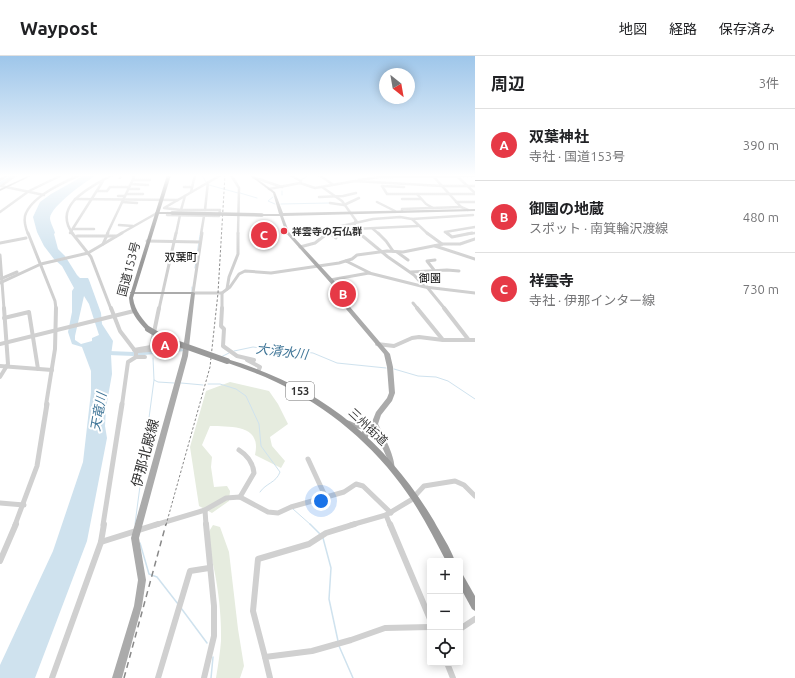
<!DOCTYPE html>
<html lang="ja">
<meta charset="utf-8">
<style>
:root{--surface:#fff;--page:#f6f6f6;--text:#202124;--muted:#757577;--line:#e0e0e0;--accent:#e63946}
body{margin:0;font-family:Ubuntu,"Noto Sans JP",sans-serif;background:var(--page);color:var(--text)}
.controls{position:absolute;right:12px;bottom:12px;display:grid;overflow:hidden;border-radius:4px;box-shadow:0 2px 10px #0003}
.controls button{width:36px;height:36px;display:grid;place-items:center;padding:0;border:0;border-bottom:1px solid var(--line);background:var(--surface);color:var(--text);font:20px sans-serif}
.compass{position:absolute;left:379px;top:12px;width:36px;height:36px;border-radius:50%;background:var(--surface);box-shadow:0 2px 10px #0003;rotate:149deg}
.you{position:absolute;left:321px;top:445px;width:14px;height:14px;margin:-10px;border:3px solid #fff;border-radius:50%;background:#1a73e8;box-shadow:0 0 0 6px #1a73e833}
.badge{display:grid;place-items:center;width:26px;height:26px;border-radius:50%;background:var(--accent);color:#fff;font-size:13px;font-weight:700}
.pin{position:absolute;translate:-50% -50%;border:2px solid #fff;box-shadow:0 1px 4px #0006}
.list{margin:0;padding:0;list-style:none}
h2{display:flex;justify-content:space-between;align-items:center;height:52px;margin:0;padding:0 16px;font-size:17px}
h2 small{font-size:13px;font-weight:400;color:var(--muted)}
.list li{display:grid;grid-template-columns:26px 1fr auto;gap:12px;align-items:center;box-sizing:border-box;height:72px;padding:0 16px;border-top:1px solid var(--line)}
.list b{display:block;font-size:15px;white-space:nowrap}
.list p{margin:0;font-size:13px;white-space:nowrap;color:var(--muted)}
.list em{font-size:13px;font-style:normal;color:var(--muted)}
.icon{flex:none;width:22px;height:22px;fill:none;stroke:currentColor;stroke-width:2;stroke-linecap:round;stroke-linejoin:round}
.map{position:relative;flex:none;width:475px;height:622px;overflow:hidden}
header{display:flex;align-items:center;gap:24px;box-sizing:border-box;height:56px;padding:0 20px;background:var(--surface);border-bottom:1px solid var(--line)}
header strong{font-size:19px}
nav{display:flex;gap:22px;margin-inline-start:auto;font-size:14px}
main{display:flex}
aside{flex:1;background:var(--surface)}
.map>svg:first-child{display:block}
.green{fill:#e6ecdf}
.water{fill:#cfe2ee;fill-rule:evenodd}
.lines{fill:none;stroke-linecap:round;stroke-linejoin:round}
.stream-far1{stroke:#cfe2ee;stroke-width:1}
.stream{stroke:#cfe2ee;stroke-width:1.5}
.river{fill:#cfe2ee;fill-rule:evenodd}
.minor-far4{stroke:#d0d0d0;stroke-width:2.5}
.minor-far3{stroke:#d0d0d0;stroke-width:3}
.minor-far2{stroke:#d0d0d0;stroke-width:4}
.minor-far1{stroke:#d0d0d0;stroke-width:5}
.minor{stroke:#d0d0d0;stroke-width:6}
.major{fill:#ababab;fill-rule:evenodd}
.highway{fill:#9a9a9a;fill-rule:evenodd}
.rail-far1{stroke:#888;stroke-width:1;stroke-dasharray:2.5 2;stroke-linecap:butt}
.rail{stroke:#888;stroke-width:1.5;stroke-dasharray:6 4.5;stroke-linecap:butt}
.major-bridge{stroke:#ababab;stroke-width:3.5}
.highway-bridge{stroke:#9a9a9a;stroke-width:6}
.poi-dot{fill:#e63946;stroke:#fff;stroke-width:1.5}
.labels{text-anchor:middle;stroke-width:4;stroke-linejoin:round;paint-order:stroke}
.far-poi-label{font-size:10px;font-weight:bold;fill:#333;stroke:#fff;text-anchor:start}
.far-neighbourhood-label{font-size:11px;fill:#000;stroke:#fff}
.shield{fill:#fff;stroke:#707070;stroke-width:1}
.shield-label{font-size:11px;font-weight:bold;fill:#333}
.street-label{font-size:12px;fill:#333;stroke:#fff}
.water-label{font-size:13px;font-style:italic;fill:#3f7597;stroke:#fff}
.near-street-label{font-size:14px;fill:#333;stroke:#fff}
</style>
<header>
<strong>Waypost</strong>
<nav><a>地図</a><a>経路</a><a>保存済み</a></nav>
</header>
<main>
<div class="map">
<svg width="475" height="622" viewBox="0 0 475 622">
<rect width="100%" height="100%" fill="#fff"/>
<g class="green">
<path d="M230,326L269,335L278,348L288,368L270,381L272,390L285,405L281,412L255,399C262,368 231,371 210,370L202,389L212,401L211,411L214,431L227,430L230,435L229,445L212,457L199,450L190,391L206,335Z"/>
<path d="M213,469L220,471L229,496L238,573L244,610L240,622H216C218,610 220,597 221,585C222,555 216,509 205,482Z"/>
</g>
<path class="water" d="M85,119H97C86,125 51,150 50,162C50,166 54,173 55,177L54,178L58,193L65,200L77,219L80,222H88L89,224L101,257L102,268L113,285L111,299L112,318L106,352L105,370L107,382L87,485L35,622H0V609L53,495L83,406L91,336V315L82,291L72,288L68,276L72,256V235L74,232L62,210L54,203L44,190L37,176L33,161L40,146L51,138ZM84,240L89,248L99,279L92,282V285L81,288L75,284V280Z"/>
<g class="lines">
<g class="stream-far1">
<polyline points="202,119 206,126"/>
<polyline points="301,124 306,121 305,119"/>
<polyline points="209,129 238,137"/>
<polyline points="282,135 282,139"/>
<polyline points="240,137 257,142"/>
<polyline points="273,141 268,145 275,148"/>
<polyline points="281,148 329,147"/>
<polyline points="195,212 200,179"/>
<polyline points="192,231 192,236"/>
<polyline points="234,295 253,291 282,295 305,296 313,297 337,307 386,312"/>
<polyline points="221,301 229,297"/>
<polyline points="153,302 154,324 158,326 174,327"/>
<polyline points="394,313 418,320 436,321 448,325 475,343"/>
<polyline points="181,327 203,329"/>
<path d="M208,328H220L236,333L246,340L259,368L261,390L280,416C276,427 266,427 260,436"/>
<polyline points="293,453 311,469"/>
<polyline points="135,468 154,324"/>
</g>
<g class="stream">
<polyline points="310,468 320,478"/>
<polyline points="323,482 331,512 329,543 338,585"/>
<polyline points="140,487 149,518 157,521 178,548"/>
<polyline points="181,552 207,587"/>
<polyline points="339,590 353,622"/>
<polyline points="211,622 213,601"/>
</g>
<g class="river">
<polygon points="12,119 16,119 0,129 0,126"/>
<polygon points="183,291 186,293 185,295 134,300 108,299 105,297 108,295 134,296"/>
</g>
<g class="minor-far4">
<polyline points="16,119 1,130 44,139"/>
<polyline points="231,119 239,132 238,178"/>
<polyline points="290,119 301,125 300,127"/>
<polyline points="319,119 332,128"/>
<polyline points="383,119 379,121 475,120"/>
<polyline points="433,120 461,151 468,154"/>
<polyline points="253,121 282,131"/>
<polyline points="458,121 475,137"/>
<polyline points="120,122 121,119"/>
<polyline points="0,124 8,119"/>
<polyline points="133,124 150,124"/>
<polyline points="359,124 379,121"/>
<polyline points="131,128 148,129"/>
<polyline points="382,130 387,138 475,138"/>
<polyline points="382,130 404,131"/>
<polyline points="184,131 192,131"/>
<polyline points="322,131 342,145 357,166"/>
<polyline points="128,133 139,133"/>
<polyline points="269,133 300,127 315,132 355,125 442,130 475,130"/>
<polyline points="97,135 107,135 110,131 129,131"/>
<polyline points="191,136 195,119"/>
<polyline points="126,138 143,138"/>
<polyline points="417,138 426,148 433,152"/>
<polyline points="118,140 125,140"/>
<polyline points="185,140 181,154 205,154"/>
<polyline points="319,141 343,140 356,137"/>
<polyline points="75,143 178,144"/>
<polyline points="402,143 421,143"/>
<polyline points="122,146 137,147"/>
<polyline points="377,146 395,155"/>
<polyline points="456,146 475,146"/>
<polyline points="330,147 344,149 359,142"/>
<polyline points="181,154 164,152 221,119"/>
<polyline points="402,155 402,153 461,151"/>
<polyline points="0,156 29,135 62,119"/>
<polyline points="168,157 167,159 219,160 220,154 205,154 208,126"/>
<polyline points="412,163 473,159"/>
<polyline points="355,166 354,173 361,178"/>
<polyline points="119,169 133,170"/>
<polyline points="74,173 94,173"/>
<polyline points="373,173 379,178"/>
<polyline points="333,174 418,170"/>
<polyline points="445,176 448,178"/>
<polyline points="445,176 475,171"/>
<polyline points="70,177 103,125"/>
<polyline points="329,177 331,178"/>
<path d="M28,178C26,173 24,165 25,160C30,141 64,126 80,119"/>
<path d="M73,178C51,149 91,131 112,119"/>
<polyline points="107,178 135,119"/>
<polyline points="120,178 157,157"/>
<polyline points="176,178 180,159"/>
<polyline points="201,178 204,160"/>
<polyline points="327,178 337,171 373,163 400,161 412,163 428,178"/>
<polyline points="467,178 475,177"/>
</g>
<g class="minor-far3">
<polyline points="28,177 55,245 56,253"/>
<polyline points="72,177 91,201 111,253"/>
<polyline points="202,177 193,237 222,237 230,231 239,218 245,215 271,217 339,207 352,203 357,199 387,195 403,196 443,188 460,188 475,183"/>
<polyline points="330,177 336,182"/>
<polyline points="359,177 388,201 414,219 424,230"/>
<polyline points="378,177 386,185 393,195"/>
<polyline points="427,177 442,188"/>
<polyline points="447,177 452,181 472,177"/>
<polyline points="77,180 116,180"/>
<polyline points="147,185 200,186"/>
<polyline points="0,187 26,182"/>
<polyline points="103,188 108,177"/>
<polyline points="435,190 475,203"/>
<polyline points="300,191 315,187 328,177"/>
<polyline points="397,196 408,204"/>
<polyline points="0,199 4,253"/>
<polyline points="346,205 370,217"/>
<polyline points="434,214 427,205 435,204"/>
<polyline points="411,216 447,214 459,215"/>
<polyline points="0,223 17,216"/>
<polyline points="330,224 369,217 425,231 475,237"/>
<polyline points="0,227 41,208 88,197 122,177"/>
<polyline points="427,231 445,253"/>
<polyline points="227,233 229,221 238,198 238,177"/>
<polyline points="413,247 418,253"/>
<polyline points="159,253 176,177"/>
<polyline points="222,253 222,237"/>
</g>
<g class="minor-far2">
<polyline points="111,252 120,275 136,296 136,301"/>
<polyline points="222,252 221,270 224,273 223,290 237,300 254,304"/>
<polyline points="417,252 443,284"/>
<polyline points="444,252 468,283"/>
<polyline points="4,262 29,256 38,313"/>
<polyline points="0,288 134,255"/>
<polyline points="377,288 394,290 412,282 419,281 443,284 475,284"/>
<polyline points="134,294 151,291 159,252"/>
<polyline points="138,295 183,291"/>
<polyline points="247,304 260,311 258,316"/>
<polyline points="0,310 52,314"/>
<polyline points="0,321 8,308 4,252"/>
<polyline points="46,349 55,293 56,252"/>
<polyline points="122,349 128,306 136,301 145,301"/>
</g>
<g class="minor-far1">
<path d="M239,394C247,399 253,407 254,417L240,441"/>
<polyline points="308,403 326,442"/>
<polyline points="0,447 24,449"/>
<polyline points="205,454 206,469"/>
<polyline points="15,469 37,410 47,348"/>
<polyline points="103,469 122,348"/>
<polyline points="155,469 205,454 226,442 240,441 268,456 278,457 291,451 344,436 356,428 363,430 391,457"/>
<polyline points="351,469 386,459"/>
<polyline points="390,469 386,459 411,444 424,430 455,425 464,429 475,440"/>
</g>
<g class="minor">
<polyline points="390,468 430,563"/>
<polyline points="101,486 158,468"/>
<polyline points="0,505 16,468"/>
<polyline points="460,573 475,563"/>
<polyline points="265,601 253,555 258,503 309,488 326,477 355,468"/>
<polyline points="447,607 453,622"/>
<polyline points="52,622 101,486 104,468"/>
<polyline points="158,622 190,515 209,512"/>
<polyline points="204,622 214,580 214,550 206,468"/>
<polyline points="270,622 265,601 312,595 351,584 385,572 430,571"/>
</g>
<g class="major">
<polygon points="30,119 33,119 0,135 0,133"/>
<path d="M249,119H252L275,136L283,157L475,153V155L283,160L289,176L339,230L350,251L390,298L393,311L395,337L392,345L381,359L378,368C383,378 397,404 394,413L392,414L390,413L387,402L373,371C367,373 370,379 367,384L365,385L363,384C361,381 361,376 363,373C356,373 347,371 343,366L344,364C348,364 350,365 354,367C360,369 366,368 372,366L376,356L387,342L389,337L387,311L384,298L346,253L335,232L286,177L280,160H261V158H279L273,137Z"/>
<polygon points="156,156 172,156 174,157 172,158 157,158 155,157"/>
<polygon points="130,236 193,236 195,237 188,300 139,482 146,524 142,550 122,622 112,622 134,550 138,524 131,482 182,300 191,238 132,238 130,237"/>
</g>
<g class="highway">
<path d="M167,119H171L133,242C135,256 143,263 151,273L148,275L146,274C137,264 130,256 129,242Z"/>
<path d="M227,303C319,330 385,383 434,465C441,478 450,491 455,505H446C434,482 422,458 407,437C374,389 328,351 276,326C260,318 242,312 225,306L224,305Z"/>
<polygon points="460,517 463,519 475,540 475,555 472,553 460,531"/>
</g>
<polyline class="rail-far1" points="166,469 210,311 218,237 225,119"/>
<polyline class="rail" points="124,622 166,468"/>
<polyline class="major-bridge" points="172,157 262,159"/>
<polyline class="highway-bridge" points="148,273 165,283 227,305"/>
</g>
<linearGradient id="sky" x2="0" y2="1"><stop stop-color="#9ec6ea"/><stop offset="0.58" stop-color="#fff"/><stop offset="1" stop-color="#fff" stop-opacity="0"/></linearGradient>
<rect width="475" height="206" fill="url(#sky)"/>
<circle class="poi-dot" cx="284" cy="175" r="4"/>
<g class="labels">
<g class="far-poi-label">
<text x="292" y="179">祥雲寺の石仏群</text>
</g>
<g class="far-neighbourhood-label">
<text x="181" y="205">双葉町</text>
<text x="430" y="226">御園</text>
</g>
<rect class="shield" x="286" y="326" width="28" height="18" rx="3"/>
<g class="shield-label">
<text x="300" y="339">153</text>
</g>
<g class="street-label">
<text transform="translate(129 213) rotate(-75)" y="4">国道153号</text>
<text transform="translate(368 371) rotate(43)" y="4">三州街道</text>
</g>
<g class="water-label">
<text transform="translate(282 295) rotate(7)" y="5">大清水川</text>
<text transform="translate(98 356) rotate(-80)" y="5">天竜川</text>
</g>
<g class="near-street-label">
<text transform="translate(145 397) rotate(-75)" y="5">伊那北殿線</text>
</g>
</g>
</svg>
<div class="controls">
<button>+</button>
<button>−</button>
<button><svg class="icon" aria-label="locate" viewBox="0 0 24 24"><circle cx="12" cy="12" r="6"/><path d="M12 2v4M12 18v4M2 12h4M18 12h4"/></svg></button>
</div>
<svg class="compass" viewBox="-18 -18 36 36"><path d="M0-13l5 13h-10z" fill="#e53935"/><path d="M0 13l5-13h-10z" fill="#757577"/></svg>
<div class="you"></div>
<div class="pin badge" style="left:165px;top:289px">A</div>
<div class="pin badge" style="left:343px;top:238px">B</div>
<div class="pin badge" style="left:264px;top:179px">C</div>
</div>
<aside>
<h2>周辺<small>3件</small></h2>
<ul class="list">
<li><span class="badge">A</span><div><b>双葉神社</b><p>寺社 · 国道153号</p></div><em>390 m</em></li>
<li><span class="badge">B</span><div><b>御園の地蔵</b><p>スポット · 南箕輪沢渡線</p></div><em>480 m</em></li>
<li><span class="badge">C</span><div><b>祥雲寺</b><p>寺社 · 伊那インター線</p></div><em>730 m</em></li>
</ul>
</aside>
</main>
